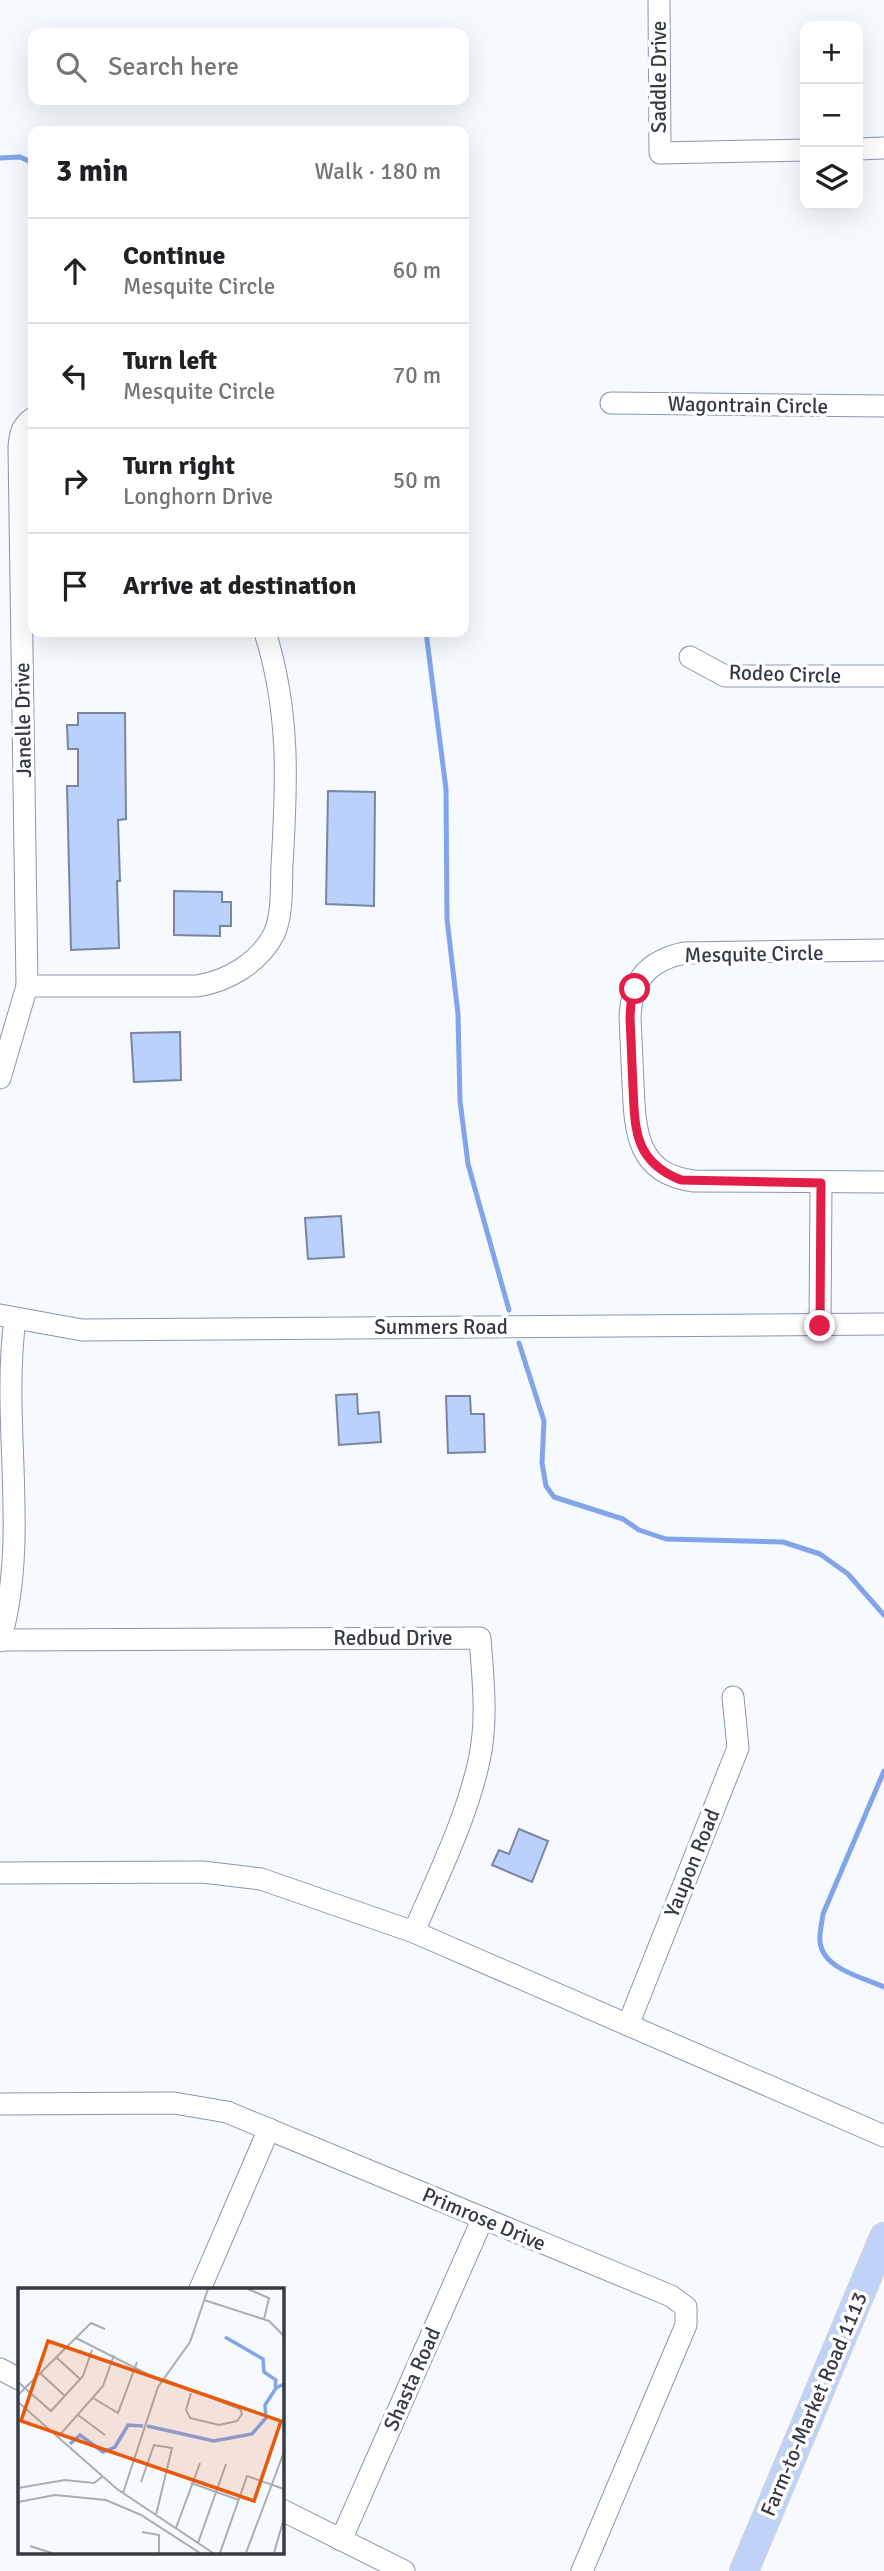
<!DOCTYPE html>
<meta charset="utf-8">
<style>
:root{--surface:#fff;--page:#f2f2f2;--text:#202124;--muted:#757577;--line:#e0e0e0}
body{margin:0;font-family:Signika,sans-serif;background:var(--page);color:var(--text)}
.controls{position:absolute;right:21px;top:21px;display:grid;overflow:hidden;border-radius:14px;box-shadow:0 7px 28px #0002}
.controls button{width:63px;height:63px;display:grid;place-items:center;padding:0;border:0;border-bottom:2px solid var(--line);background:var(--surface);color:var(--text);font:35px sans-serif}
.stop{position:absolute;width:21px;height:21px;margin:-16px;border:5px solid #e11d48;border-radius:50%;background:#fff}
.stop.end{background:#e11d48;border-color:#fff;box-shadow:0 2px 7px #0008}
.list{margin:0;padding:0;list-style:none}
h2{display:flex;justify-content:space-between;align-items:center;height:91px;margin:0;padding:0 28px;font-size:30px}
h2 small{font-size:23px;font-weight:400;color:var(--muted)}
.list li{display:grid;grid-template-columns:46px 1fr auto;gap:21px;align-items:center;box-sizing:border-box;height:105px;padding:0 28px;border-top:2px solid var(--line)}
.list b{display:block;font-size:26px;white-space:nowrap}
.list p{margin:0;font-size:23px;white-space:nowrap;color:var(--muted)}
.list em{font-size:23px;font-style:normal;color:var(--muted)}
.icon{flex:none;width:38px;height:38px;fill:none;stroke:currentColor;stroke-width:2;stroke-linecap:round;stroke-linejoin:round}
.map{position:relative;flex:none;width:884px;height:2571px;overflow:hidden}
.search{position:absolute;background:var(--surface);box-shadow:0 7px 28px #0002;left:28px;top:28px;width:441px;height:77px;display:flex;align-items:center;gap:18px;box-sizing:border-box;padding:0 24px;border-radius:14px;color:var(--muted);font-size:26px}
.panel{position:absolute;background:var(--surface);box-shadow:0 7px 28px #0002;left:28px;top:126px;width:441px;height:511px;border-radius:14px}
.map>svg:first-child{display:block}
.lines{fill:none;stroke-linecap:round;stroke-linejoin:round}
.stream{stroke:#81a4eb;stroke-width:5}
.building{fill:#bad0fd;stroke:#79869e;stroke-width:2}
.minor-casing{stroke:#8a96af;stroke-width:23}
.major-casing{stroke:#d3d4d6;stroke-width:30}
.minor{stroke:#fff;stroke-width:21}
.major{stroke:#c0d2f7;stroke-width:28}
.route{stroke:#e11d48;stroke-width:9}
.labels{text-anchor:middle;stroke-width:7;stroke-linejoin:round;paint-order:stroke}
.street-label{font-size:21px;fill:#353a45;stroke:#fff}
.inset-river{fill:none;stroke:#81a4eb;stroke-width:3.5}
.inset-road{fill:none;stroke:#a9adb4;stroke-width:2}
.view{fill:#e8590c;fill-opacity:0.15;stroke:#e8590c;stroke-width:3.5}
.inset-edge{fill:none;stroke:#353a45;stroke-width:3.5}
</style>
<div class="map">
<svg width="884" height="2571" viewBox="0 0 884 2571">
<rect width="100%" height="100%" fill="#f6f9fe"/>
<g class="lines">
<g class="stream">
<polyline points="0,158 20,157 33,163"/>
<polyline points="426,632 446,789 447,919 458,1014 460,1101 468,1164 509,1310"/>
<polyline points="519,1343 544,1421 542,1463 546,1486 554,1497 623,1519 639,1530 666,1539 783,1542 820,1554 848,1574 884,1615"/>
<path d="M884,1771L823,1914C822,1923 819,1933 820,1942C823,1969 862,1977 884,1987"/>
</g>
</g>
<g class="building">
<polygon points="78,713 125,713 126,819 118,820 120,881 117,881 119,948 71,950 67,786 78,786 78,749 68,749 67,725 78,725"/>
<polygon points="328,791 375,792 374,906 326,904"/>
<polygon points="174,891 222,892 222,902 231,902 231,926 220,926 220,936 174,935"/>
<polygon points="180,1032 181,1080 134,1082 131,1033"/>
<polygon points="341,1216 344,1257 308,1259 305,1218"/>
<polygon points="357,1394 358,1414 379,1412 381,1442 339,1445 336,1395"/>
<polygon points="446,1396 470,1396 471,1414 484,1414 485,1452 448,1453"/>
<polygon points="519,1829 548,1841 532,1882 492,1865 499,1850 509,1854"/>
</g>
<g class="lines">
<g class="minor-casing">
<g id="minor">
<polyline points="659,0 660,153 805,150"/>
<polyline points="858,149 884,148"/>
<polyline points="611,403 884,406"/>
<polyline points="690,657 725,676 884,676"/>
<path d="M884,950L684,953C648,961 632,979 630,1017C631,1039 632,1061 633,1083C635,1130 636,1174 694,1181L884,1182"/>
<path d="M27,986H197C228,981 259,963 274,934C283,914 281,886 282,865C287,782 290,712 265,632"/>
<path d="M0,1078L27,986L19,447C20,433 22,426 33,418"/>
<polyline points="0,1315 82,1330 884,1324"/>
<polyline points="820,1326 821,1183"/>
<path d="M0,1640L480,1638C483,1679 488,1721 479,1761C466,1820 437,1877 414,1932"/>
<path d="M0,1641C30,1538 1,1424 15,1319"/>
<polyline points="0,1873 203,1872 261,1879 414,1932 884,2136"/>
<polyline points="628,2025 738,1748 733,1697"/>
<polyline points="0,2104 174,2103 227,2112 671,2296 686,2307 686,2325 582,2571"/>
<polyline points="200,2289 269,2129"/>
<polyline points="0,2369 19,2379"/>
<polyline points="282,2510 404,2571"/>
<polyline points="341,2540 483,2218"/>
</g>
</g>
<g class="major-casing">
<polyline id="major" points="744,2571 884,2237"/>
</g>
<use href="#minor" class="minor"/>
<use href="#major" class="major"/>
</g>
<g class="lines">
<path class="route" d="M635,989L631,1003L630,1017C631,1041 632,1064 633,1088C635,1131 635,1162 681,1180L821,1183L820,1326"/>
</g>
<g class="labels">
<g class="street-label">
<text transform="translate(659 77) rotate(-90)" y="7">Saddle Drive</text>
<text transform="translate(748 405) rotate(1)" y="7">Wagontrain Circle</text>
<text transform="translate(785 674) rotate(2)" y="7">Rodeo Circle</text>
<text transform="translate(23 720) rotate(-91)" y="7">Janelle Drive</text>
<text transform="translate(754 954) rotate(-1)" y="7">Mesquite Circle</text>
<text x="441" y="1334">Summers Road</text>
<text x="393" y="1645">Redbud Drive</text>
<text transform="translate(692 1863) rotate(-68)" y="7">Yaupon Road</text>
<text transform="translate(484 2219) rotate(23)" y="7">Primrose Drive</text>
<text transform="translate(412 2379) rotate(-66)" y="7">Shasta Road</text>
<text transform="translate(814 2404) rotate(-67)" y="7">Farm-to-Market Road 1113</text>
</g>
</g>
<g transform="translate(18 2288)">
<rect width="266" height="266" fill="#f6f9fe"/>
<path class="inset-river" d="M207,49L245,71L246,84L258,92L257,99M129,138L196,153L234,146L248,130L247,117L258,100L266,96M52,156L62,147L85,164L97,159L110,137L125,138"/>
<path class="inset-road" d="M230,1L251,10L246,31M186,12L251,33L266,48M58,50L143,93M38,69L62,91M22,85L47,108M145,91L222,121L224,126L219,133L201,137L172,130L168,122L173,105M0,94L33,123L65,88L74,62M0,107L73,35L87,41M75,110L100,125L119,74M0,114L99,201L195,265M60,127L87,147M40,149L85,98L96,67M123,194L136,157L154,160L138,227M173,195L221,212M0,200L47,192L76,195L84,189M105,205L140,99L172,54L190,1M0,214L37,207L88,212L123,227L182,265M158,240L182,175M124,244L141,247V265M180,255L208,176M12,258L34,265M202,265L229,188L266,201M228,265L266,164M256,265L266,230"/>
<path class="view" d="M30,53L263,133L236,213L3,133Z"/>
<rect width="266" height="266" class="inset-edge"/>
</g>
</svg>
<div class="controls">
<button>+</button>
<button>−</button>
<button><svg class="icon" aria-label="layers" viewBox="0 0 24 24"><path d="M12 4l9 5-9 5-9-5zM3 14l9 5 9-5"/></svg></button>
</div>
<div class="stop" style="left:635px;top:989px"></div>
<div class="stop end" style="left:820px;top:1326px"></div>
<div class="search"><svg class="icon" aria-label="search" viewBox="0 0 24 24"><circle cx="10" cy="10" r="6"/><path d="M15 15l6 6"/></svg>Search here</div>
<section class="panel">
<h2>3 min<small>Walk · 180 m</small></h2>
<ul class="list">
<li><svg class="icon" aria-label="ahead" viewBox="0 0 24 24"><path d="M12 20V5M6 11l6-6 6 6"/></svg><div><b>Continue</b><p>Mesquite Circle</p></div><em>60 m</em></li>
<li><svg class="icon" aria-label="left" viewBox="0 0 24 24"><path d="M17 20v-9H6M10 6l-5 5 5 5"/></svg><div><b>Turn left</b><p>Mesquite Circle</p></div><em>70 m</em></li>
<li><svg class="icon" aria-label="right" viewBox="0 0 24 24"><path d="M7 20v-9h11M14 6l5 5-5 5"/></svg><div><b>Turn right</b><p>Longhorn Drive</p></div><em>50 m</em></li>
<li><svg class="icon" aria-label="arrive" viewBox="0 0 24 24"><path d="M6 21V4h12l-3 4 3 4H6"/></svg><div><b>Arrive at destination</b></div></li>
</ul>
</section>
</div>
